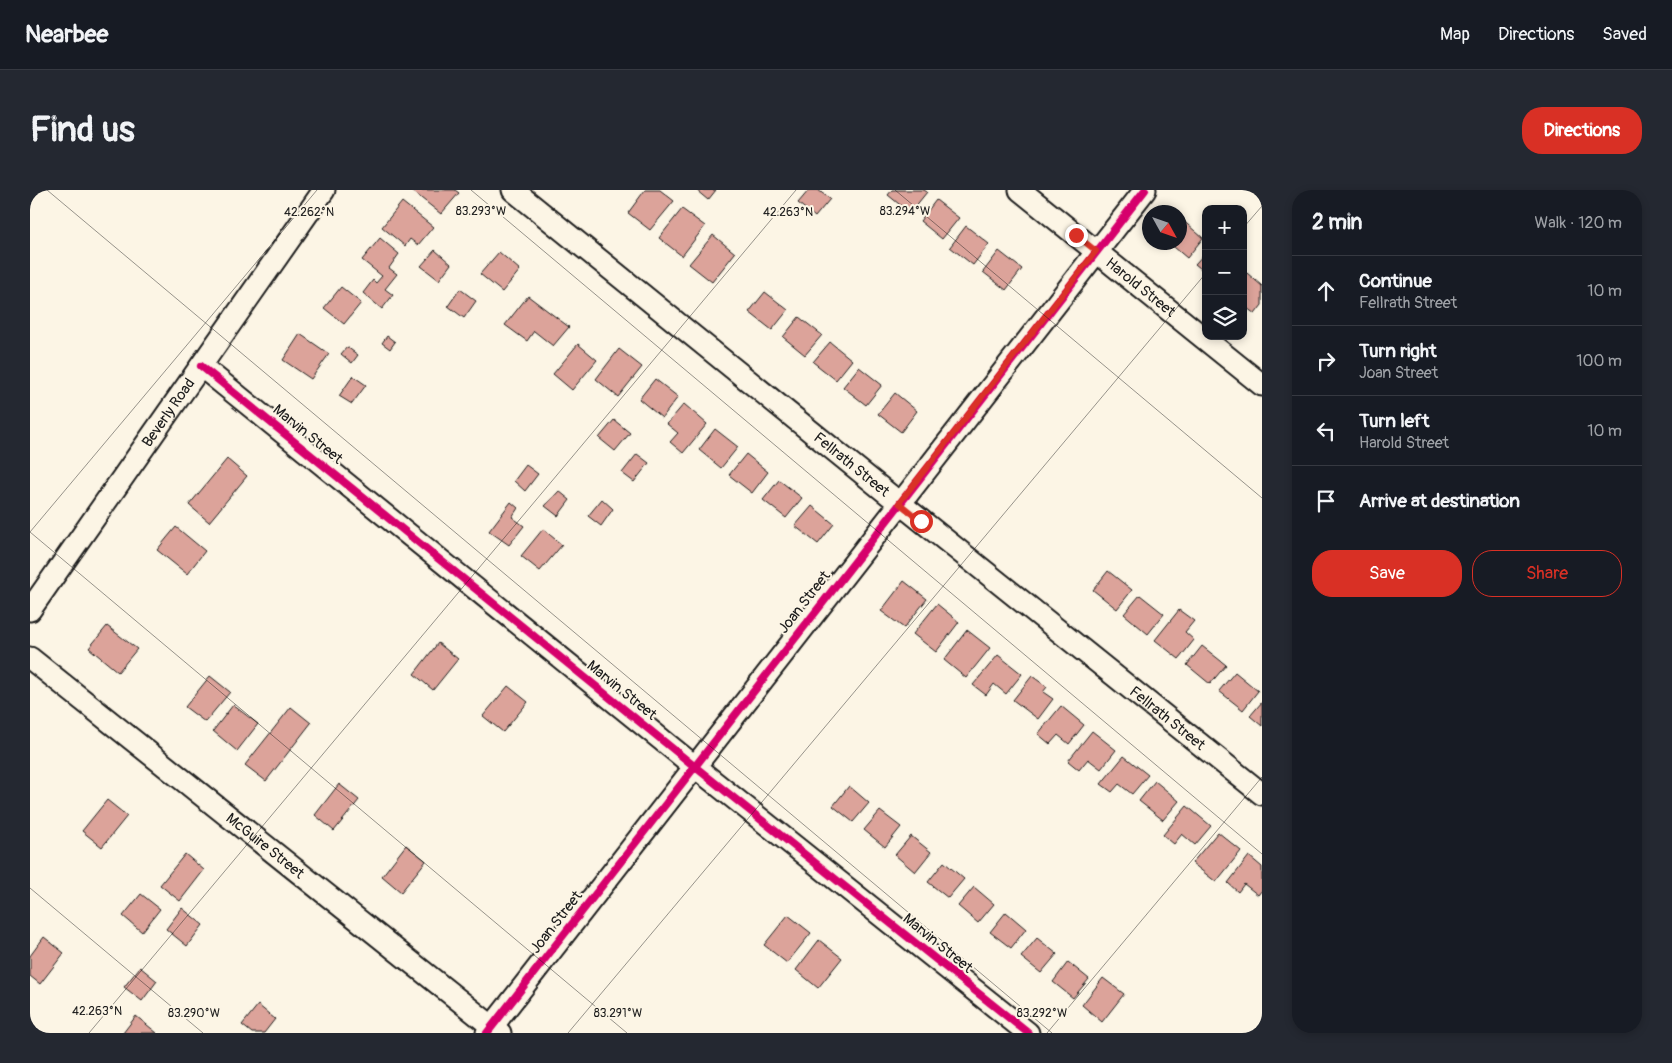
<!DOCTYPE html>
<meta charset="utf-8">
<style>
:root{--surface:#171b24;--page:#242831;--text:#f1f3f6;--muted:#9ea1a6;--line:#363941;--accent:#d93025}
body{margin:0;font-family:Pangolin,sans-serif;background:var(--page);color:var(--text)}
.controls{position:absolute;right:15px;top:15px;display:grid;overflow:hidden;border-radius:10px;box-shadow:0 2px 8px #0003}
.controls button{width:45px;height:45px;display:grid;place-items:center;padding:0;border:0;border-bottom:1px solid var(--line);background:var(--surface);color:var(--text);font:25px sans-serif}
.compass{position:absolute;left:1112px;top:15px;width:45px;height:45px;border-radius:50%;background:var(--surface);box-shadow:0 2px 8px #0003;rotate:130deg}
.stop{position:absolute;width:15px;height:15px;margin:-11px;border:4px solid #d93025;border-radius:50%;background:#fff}
.stop.end{background:#d93025;border-color:#fff;box-shadow:0 1px 5px #0008}
.list{margin:0;padding:0;list-style:none}
h2{display:flex;justify-content:space-between;align-items:center;height:65px;margin:0;padding:0 20px;font-size:21px}
h2 small{font-size:16px;font-weight:400;color:var(--muted)}
.list li{display:grid;grid-template-columns:32px 1fr auto;gap:15px;align-items:center;box-sizing:border-box;height:70px;padding:0 20px;border-top:1px solid var(--line)}
.list b{display:block;font-size:19px;white-space:nowrap}
.list p{margin:0;font-size:16px;white-space:nowrap;color:var(--muted)}
.list em{font-size:16px;font-style:normal;color:var(--muted)}
.actions{display:flex;gap:10px;padding:15px 20px}
.actions a{flex:1;padding:11px 0;border:1px solid var(--accent);border-radius:20px;text-align:center;font-size:18px;color:var(--accent)}
.actions .main{background:var(--accent);color:#fff}
.icon{flex:none;width:28px;height:28px;fill:none;stroke:currentColor;stroke-width:2;stroke-linecap:round;stroke-linejoin:round}
.map{position:relative;flex:none;width:1232px;height:843px;overflow:hidden;border-radius:20px}
header{display:flex;align-items:center;gap:30px;box-sizing:border-box;height:70px;padding:0 25px;background:var(--surface);border-bottom:1px solid var(--line)}
header strong{font-size:24px}
nav{display:flex;gap:28px;margin-inline-start:auto;font-size:18px}
.intro{display:flex;align-items:center;justify-content:space-between;box-sizing:border-box;height:120px;padding:0 30px}
h1{margin:0;font-size:35px}
.button{padding:12px 22px;border-radius:20px;background:var(--accent);color:#fff;font-size:18px;font-weight:700}
main{display:flex;gap:30px;padding:0 30px}
aside{flex:1;background:var(--surface);border-radius:20px;box-shadow:0 2px 8px #0003}
.map>svg:first-child{display:block}
.building{fill:#dca39a;stroke:#1c1c1c}
.lines{fill:none;stroke-linecap:round;stroke-linejoin:round}
.street-casing{stroke:#1c1c1c;stroke-width:25}
.street{stroke:#fcf5e5;stroke-width:21}
.cycleway-casing{stroke:#fcf5e5;stroke-width:11}
.cycleway{stroke:#d6006c;stroke-width:8}
.route{stroke:#d93025;stroke-width:6}
.ticks{fill:none;stroke:#1c1c1c;stroke-width:1;stroke-opacity:0.45}
.labels{text-anchor:middle;stroke-width:4;stroke-linejoin:round;paint-order:stroke}
.street-label{font-size:15px;fill:#1c1c1c;stroke:#fcf5e5}
.ticks-label{font-size:12px;text-anchor:middle;fill:#1c1c1c;stroke:#fcf5e5;stroke-width:4;stroke-linejoin:round;paint-order:stroke}
</style>
<header>
<strong>Nearbee</strong>
<nav><a>Map</a><a>Directions</a><a>Saved</a></nav>
</header>
<div class="intro"><h1>Find us</h1><a class="button">Directions</a></div>
<main>
<div class="map">
<svg width="1232" height="843" viewBox="0 0 1232 843">
<rect width="100%" height="100%" fill="#fcf5e5"/>
<filter id="ink" filterUnits="userSpaceOnUse"><feTurbulence type="fractalNoise" baseFrequency=".02" numOctaves="2"/><feDisplacementMap in="SourceGraphic" scale="10" xChannelSelector="R" yChannelSelector="G"/><feConvolveMatrix kernelMatrix="1 2 1 2 8 2 1 2 1" color-interpolation-filters="sRGB"/></filter>
<g filter="url(#ink)">
<g class="building">
<polygon points="381,0 425,0 429,3 411,24"/>
<polygon points="615,0 630,0 644,11 620,40 598,23"/>
<polygon points="666,0 686,0 678,10"/>
<polygon points="779,0 788,0 800,9 785,27 768,13"/>
<polygon points="862,0 894,0 897,2 880,23 858,5"/>
<polygon points="906,10 929,28 912,49 890,31"/>
<polygon points="372,12 403,37 388,55 380,49 375,56 352,37"/>
<polygon points="652,19 675,36 652,66 629,48"/>
<polygon points="1150,28 1173,48 1157,68 1138,52 1150,52"/>
<polygon points="936,36 959,54 943,75 920,57"/>
<polygon points="683,45 705,63 682,92 659,74"/>
<polygon points="350,48 369,64 359,78 367,84 355,99 363,105 352,119 333,103 343,90 346,93 352,86 332,70"/>
<polygon points="405,60 421,74 409,90 391,76"/>
<polygon points="969,61 992,79 976,100 953,82"/>
<polygon points="469,62 490,80 472,102 450,84"/>
<polygon points="1176,62 1176,83 1165,74"/>
<polygon points="1217,83 1232,96 1232,115 1225,124 1213,115 1213,87"/>
<polygon points="311,97 331,113 314,134 294,118"/>
<polygon points="430,99 446,111 434,128 418,116"/>
<polygon points="735,102 758,120 742,140 719,122"/>
<polygon points="498,106 539,137 523,156 504,141 497,151 475,135"/>
<polygon points="769,127 792,145 775,165 753,147"/>
<polygon points="270,144 299,164 281,189 253,170"/>
<polygon points="357,146 365,152 360,159 352,153"/>
<polygon points="800,152 822,170 806,190 783,172"/>
<polygon points="548,154 567,170 542,200 523,184"/>
<polygon points="317,157 328,165 322,173 311,164"/>
<polygon points="589,159 612,177 588,207 566,189"/>
<polygon points="829,177 852,195 836,215 813,197"/>
<polygon points="323,186 336,195 322,214 309,206"/>
<polygon points="625,189 648,207 632,228 609,209"/>
<polygon points="865,203 887,221 871,242 848,224"/>
<polygon points="654,214 677,234 653,263 640,252 648,243 637,234"/>
<polygon points="584,230 600,243 585,261 569,248"/>
<polygon points="685,239 708,257 691,278 669,260"/>
<polygon points="607,264 619,273 604,292 592,283"/>
<polygon points="716,264 738,282 722,303 699,285"/>
<polygon points="197,269 217,286 179,332 159,315"/>
<polygon points="496,275 508,284 495,301 484,291"/>
<polygon points="749,290 772,308 756,328 733,310"/>
<polygon points="529,301 540,310 528,326 515,316"/>
<polygon points="572,309 583,319 571,336 558,326"/>
<polygon points="481,312 488,318 482,327 494,336 479,355 459,341"/>
<polygon points="782,316 804,334 788,354 765,336"/>
<polygon points="146,337 175,361 157,384 127,360"/>
<polygon points="513,339 532,355 510,381 491,366"/>
<polygon points="1078,381 1102,400 1087,419 1063,400"/>
<polygon points="874,391 897,409 874,438 851,421"/>
<polygon points="1110,405 1134,424 1118,444 1094,424"/>
<polygon points="907,414 929,432 906,462 883,444"/>
<polygon points="1149,420 1164,431 1155,442 1164,450 1149,469 1125,450"/>
<polygon points="77,436 107,459 88,482 59,458"/>
<polygon points="937,440 960,458 936,488 914,470"/>
<polygon points="408,453 428,469 403,500 384,484"/>
<polygon points="1172,456 1196,475 1180,494 1157,475"/>
<polygon points="968,465 992,484 976,504 964,494 956,505 943,495"/>
<polygon points="1205,482 1228,501 1213,520 1189,501"/>
<polygon points="180,486 200,502 175,532 155,517"/>
<polygon points="1002,486 1017,497 1013,502 1023,509 1008,529 983,510"/>
<polygon points="478,496 498,512 473,542 453,526"/>
<polygon points="1232,512 1232,536 1220,526"/>
<polygon points="203,515 228,534 207,561 183,541"/>
<polygon points="1031,516 1054,535 1039,554 1028,545 1020,554 1008,544"/>
<polygon points="261,517 281,533 236,591 215,575"/>
<polygon points="1062,541 1086,560 1071,579 1058,569 1049,580 1038,571"/>
<polygon points="1094,566 1118,585 1102,604 1089,594 1082,602 1071,594"/>
<polygon points="1125,591 1149,611 1133,630 1109,611"/>
<polygon points="309,594 329,610 304,641 285,625"/>
<polygon points="819,596 839,613 823,632 803,616"/>
<polygon points="77,610 97,626 72,657 52,641"/>
<polygon points="1157,616 1181,636 1165,655 1152,644 1144,654 1133,645"/>
<polygon points="850,621 871,637 855,657 834,640"/>
<polygon points="1188,642 1211,661 1186,692 1162,673"/>
<polygon points="881,646 901,662 885,682 865,665"/>
<polygon points="376,655 396,671 371,702 352,686"/>
<polygon points="155,664 174,680 150,711 130,695"/>
<polygon points="1219,666 1232,677 1232,700 1228,705 1214,694 1208,702 1198,693"/>
<polygon points="914,672 934,689 918,708 898,692"/>
<polygon points="944,697 964,714 948,733 928,716"/>
<polygon points="111,704 130,719 112,742 93,726"/>
<polygon points="152,718 173,735 157,756 136,739"/>
<polygon points="976,722 996,739 981,758 960,742"/>
<polygon points="758,725 781,743 757,773 734,755"/>
<polygon points="14,747 34,763 10,794 0,786 0,766"/>
<polygon points="1007,748 1027,764 1011,783 991,767"/>
<polygon points="789,750 812,768 788,798 766,780"/>
<polygon points="1038,772 1059,789 1043,808 1023,792"/>
<polygon points="110,777 127,791 112,811 94,797"/>
<polygon points="1073,788 1094,804 1072,832 1052,815"/>
<polygon points="228,815 245,829 234,843 222,843 212,835"/>
<polygon points="106,826 127,843 93,843"/>
</g>
<g class="lines">
<g class="street-casing">
<g id="street">
<path id="s1" d="M483,0L852,299L1232,604"/>
<path id="s2" d="M990,0L1232,195"/>
<polyline points="171,176 664,576 998,843"/>
<path id="s3" d="M0,420L294,0"/>
<path id="s4" d="M0,468L470,843"/>
<polyline points="457,843 1115,0"/>
</g>
</g>
<use href="#street" class="street"/>
<g class="cycleway-casing">
<g id="cycleway">
<polyline points="171,176 664,576 998,843"/>
<polyline points="457,843 1115,0"/>
</g>
</g>
<use href="#cycleway" class="cycleway"/>
</g>
</g>
<g class="lines" filter="url(#ink)">
<polyline class="route" points="891,331 869,313 1066,61 1046,45"/>
</g>
<path class="ticks" d="M17,0L1022,843M441,0L1232,664M865,0L1232,308M1213,38L1232,16M0,342L597,843M0,342L287,0M0,698L173,843M59,843L766,0M538,843L1176,83M1017,843L1232,587"/>
<g class="labels">
<g class="street-label">
<text dy="5" stroke="none"><textPath href="#s2" startOffset="155">Harold Street</textPath></text>
<text dy="5" stroke="none"><textPath href="#s3" startOffset="241">Beverly Road</textPath></text>
<text transform="translate(278 244) rotate(39)" y="5">Marvin Street</text>
<text dy="5" stroke="none"><textPath href="#s1" startOffset="436">Fellrath Street</textPath></text>
<text transform="translate(774 412) rotate(-52)" y="5">Joan Street</text>
<text transform="translate(592 500) rotate(39)" y="5">Marvin Street</text>
<text dy="5" stroke="none"><textPath href="#s1" startOffset="841">Fellrath Street</textPath></text>
<text dy="5" stroke="none"><textPath href="#s4" startOffset="301">McGuire Street</textPath></text>
<text transform="translate(526 732) rotate(-52)" y="5">Joan Street</text>
<text transform="translate(908 753) rotate(39)" y="5">Marvin Street</text>
</g>
</g>
<g class="ticks-label">
<text x="451" y="25">83.293°W</text>
<text x="875" y="25">83.294°W</text>
<text x="279" y="26">42.262°N</text>
<text x="758" y="26">42.263°N</text>
<text x="67" y="825">42.263°N</text>
<text x="164" y="827">83.290°W</text>
<text x="588" y="827">83.291°W</text>
<text x="1012" y="827">83.292°W</text>
</g>
</svg>
<div class="controls">
<button>+</button>
<button>−</button>
<button><svg class="icon" aria-label="layers" viewBox="0 0 24 24"><path d="M12 4l9 5-9 5-9-5zM3 14l9 5 9-5"/></svg></button>
</div>
<svg class="compass" viewBox="-18 -18 36 36"><path d="M0-13l5 13h-10z" fill="#e53935"/><path d="M0 13l5-13h-10z" fill="#9ea1a6"/></svg>
<div class="stop" style="left:891px;top:331px"></div>
<div class="stop end" style="left:1046px;top:45px"></div>
</div>
<aside>
<h2>2 min<small>Walk · 120 m</small></h2>
<ul class="list">
<li><svg class="icon" aria-label="ahead" viewBox="0 0 24 24"><path d="M12 20V5M6 11l6-6 6 6"/></svg><div><b>Continue</b><p>Fellrath Street</p></div><em>10 m</em></li>
<li><svg class="icon" aria-label="right" viewBox="0 0 24 24"><path d="M7 20v-9h11M14 6l5 5-5 5"/></svg><div><b>Turn right</b><p>Joan Street</p></div><em>100 m</em></li>
<li><svg class="icon" aria-label="left" viewBox="0 0 24 24"><path d="M17 20v-9H6M10 6l-5 5 5 5"/></svg><div><b>Turn left</b><p>Harold Street</p></div><em>10 m</em></li>
<li><svg class="icon" aria-label="arrive" viewBox="0 0 24 24"><path d="M6 21V4h12l-3 4 3 4H6"/></svg><div><b>Arrive at destination</b></div></li>
</ul>
<div class="actions"><a class="main">Save</a><a>Share</a></div>
</aside>
</main>
